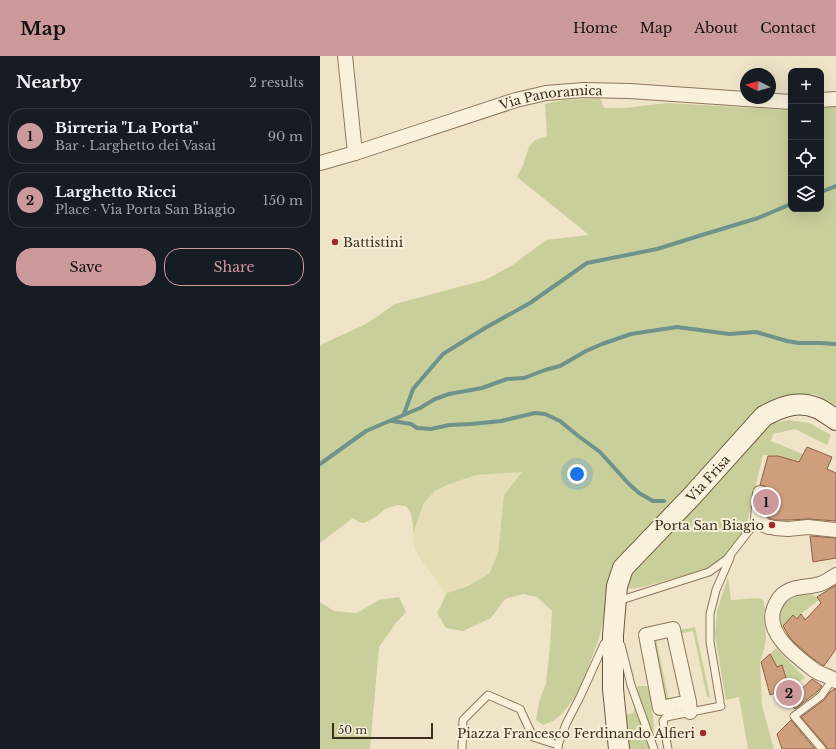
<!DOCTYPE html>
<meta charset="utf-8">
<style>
:root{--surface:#171b24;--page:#242831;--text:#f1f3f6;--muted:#9ea1a6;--line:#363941;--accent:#cc999b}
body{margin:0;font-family:"Libre Baskerville",serif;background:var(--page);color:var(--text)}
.controls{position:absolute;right:12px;top:12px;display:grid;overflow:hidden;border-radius:8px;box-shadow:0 4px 16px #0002}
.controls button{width:36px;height:36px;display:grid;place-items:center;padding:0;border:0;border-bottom:1px solid var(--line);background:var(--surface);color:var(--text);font:20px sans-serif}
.compass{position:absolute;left:420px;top:12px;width:36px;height:36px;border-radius:50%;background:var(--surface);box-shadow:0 4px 16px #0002;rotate:276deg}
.scale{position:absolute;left:12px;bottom:10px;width:101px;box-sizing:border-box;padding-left:4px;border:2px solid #3d2e20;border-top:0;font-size:11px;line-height:14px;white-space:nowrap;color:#3d2e20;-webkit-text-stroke:3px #f7eed8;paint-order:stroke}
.you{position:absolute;left:257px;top:418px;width:14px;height:14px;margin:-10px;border:3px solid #fff;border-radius:50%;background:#1a73e8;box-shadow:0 0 0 6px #1a73e833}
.badge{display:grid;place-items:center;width:26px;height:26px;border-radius:50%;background:var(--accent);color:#111;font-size:13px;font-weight:700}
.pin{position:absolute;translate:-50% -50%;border:2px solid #fff;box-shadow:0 1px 4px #0006}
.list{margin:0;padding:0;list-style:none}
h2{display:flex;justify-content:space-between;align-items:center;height:52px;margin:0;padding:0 16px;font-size:17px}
h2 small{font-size:13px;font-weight:400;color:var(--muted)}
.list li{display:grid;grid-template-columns:26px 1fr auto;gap:12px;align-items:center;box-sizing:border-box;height:56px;margin:0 8px 8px;padding:0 8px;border:1px solid var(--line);border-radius:16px}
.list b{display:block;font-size:15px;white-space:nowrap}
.list p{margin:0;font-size:13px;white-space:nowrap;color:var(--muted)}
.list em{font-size:13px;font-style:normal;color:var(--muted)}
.actions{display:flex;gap:8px;padding:12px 16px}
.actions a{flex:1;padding:9px 0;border:1px solid var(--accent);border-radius:16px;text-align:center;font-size:14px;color:var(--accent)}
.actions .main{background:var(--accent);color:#111}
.icon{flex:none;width:22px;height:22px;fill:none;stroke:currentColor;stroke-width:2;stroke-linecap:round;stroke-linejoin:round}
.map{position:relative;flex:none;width:516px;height:693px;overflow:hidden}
header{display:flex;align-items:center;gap:24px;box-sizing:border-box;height:56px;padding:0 20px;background:var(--accent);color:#111}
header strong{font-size:19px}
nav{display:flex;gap:22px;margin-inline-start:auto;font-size:14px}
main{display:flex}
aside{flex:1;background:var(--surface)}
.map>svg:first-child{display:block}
.farmland{fill:#e6deb5}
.green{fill:#c9cf9b}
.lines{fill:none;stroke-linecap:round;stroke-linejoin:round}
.stream{stroke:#6f938a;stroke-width:4}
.building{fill:#cf9f7d;stroke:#8d5f41}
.lane-casing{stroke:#8d765c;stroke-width:9}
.street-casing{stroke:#8d765c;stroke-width:16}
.secondary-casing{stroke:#6f573f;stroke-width:22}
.lane{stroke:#faf1dc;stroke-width:7}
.street{stroke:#faf1dc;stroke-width:14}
.secondary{stroke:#faf1dc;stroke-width:20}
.poi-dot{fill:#9e2a2b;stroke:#f7eed8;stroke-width:1.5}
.labels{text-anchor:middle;stroke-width:4;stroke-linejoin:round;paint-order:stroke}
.street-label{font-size:13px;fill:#3d2e20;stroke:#f7eed8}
.poi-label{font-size:13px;fill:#3d2e20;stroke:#f7eed8;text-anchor:end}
</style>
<header>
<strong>Map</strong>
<nav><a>Home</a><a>Map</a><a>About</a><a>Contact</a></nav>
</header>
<main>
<aside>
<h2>Nearby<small>2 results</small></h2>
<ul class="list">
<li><span class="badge">1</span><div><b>Birreria &quot;La Porta&quot;</b><p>Bar · Larghetto dei Vasai</p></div><em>90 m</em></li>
<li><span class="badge">2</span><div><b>Larghetto Ricci</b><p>Place · Via Porta San Biagio</p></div><em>150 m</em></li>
</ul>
<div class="actions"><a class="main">Save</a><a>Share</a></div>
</aside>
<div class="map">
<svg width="516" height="693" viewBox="0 0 516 693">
<rect width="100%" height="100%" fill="#f0e4c8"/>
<polygon class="farmland" points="203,416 184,439 178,497 169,518 148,530 127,537 122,534 114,521 104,509 95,493 93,477 104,447 115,435 127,429 156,419"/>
<g class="green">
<path d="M280,42L284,52H306L346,47L471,54V153H501V52L516,50V349L494,338H478L459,342L440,352L376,420L289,519L287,539L283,565L279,582L260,634L242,658L233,665L223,669L216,664L219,646L226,627L230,590L232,555L217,541L203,538L185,543L171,562L143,575L126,572L117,557L127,537L148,530L169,518L178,497L184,439L202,416L156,419L127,429L115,435L104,447L93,477C93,467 93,458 86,450L78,449L65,453L56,461L44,467L39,466L33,462L0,487V289L46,268L75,248L165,224L191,210L226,184L269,179L197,121L203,109L209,91L215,84L227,80L225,48L244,44Z"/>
<polygon points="468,364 489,367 511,379 507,389 475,373 453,378 451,385 483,398 479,406 458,400 443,399 426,472 401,505 388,514 365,519 323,531 300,534 305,522 443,370"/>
<polygon points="408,521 411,544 439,542 443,544 445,552 444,561 446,580 445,590 440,606 442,650 454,693 428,693 419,641 406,644 395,579 397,555"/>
<path d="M485,537L495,540L499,544L481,558L477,563L473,560L459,574C459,569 457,562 459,558C462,545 473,539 485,537Z"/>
<polygon points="79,541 86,556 76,567 59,591 50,693 0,693 0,546 14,555 37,557 59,544"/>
<polygon points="375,571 390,641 387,641 373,575 336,582 350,650 343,651 329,580"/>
<polygon points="456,592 485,622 469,631 462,609 457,611 450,598"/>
<path d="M318,630H327L330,637L334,670L330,693H305L301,660L313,657C316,648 315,639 318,630Z"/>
</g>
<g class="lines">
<g class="stream">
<polyline points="501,136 516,130"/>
<polyline points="84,358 93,333 123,298 165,272 210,247 267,207 337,193 382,179 438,162 471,148"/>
<polyline points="72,365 91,368 97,372 111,373 129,369 151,368 181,365 215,357 225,358 240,365 257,379 280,396 308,427 319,437 333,445 344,445"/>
<polyline points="0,408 46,375 100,352 115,343 129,338 162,332 187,323 204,322 225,314 240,310 266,295 282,288 311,278 357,271 409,278 436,276 467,285 479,287 500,287 516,288"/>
</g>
</g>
<g class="building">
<polygon points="487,391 512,401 507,413 516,417 516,465 489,463 468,464 453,464 449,462 447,460 449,435 445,430 440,429 448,400 458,400 479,406"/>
<polygon points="490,480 516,482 516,502 493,506"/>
<polygon points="516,529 516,593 504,610 492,602 477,589 470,582 463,570 473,559 477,563 481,558 485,564 501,547 497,541"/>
<polygon points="450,598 457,611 462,609 469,632 450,639 441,606"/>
<polygon points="492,623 502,630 497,636 475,653 469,645"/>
<polygon points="515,633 516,633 516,693 507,693 506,690 481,661 504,644 510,636"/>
<polygon points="471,664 495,693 462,693 457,678"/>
</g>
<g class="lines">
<g class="lane-casing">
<g id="lane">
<polyline points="298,545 389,516 407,503 431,472"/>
<polyline points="301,589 311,629 334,693"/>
<polyline points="400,645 390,586 390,558 396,534 410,502"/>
<polyline points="142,693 143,664 168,639 200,653 213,681 238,689"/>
<polyline points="238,693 238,689 246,668 260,641 284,588 288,584"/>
<polyline points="348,693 343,665 346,661 401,650"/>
<polyline points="502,693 474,660 501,640 513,623"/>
</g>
</g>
<g class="street-casing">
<g id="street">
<polyline points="25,0 35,97"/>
<polyline points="501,44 516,43"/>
<path id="s1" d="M0,107L35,97L196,44L226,37L264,34L310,35L471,46"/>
<polyline points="440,437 438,463 444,469 449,471"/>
<polyline points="455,472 468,473 488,471 516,474"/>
<path d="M516,519C511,522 506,526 500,528C487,532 473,529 462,539C459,542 456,547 454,552C444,577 477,601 494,614C501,619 510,620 516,625"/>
<polyline points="369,646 340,652 326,579 353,573 354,578 369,646 370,656"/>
</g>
</g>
<g class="secondary-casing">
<g id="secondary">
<path id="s2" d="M299,693L293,633V579L297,530L303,512L372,440L444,360C461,351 478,344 497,352C504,355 510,360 516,364"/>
</g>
</g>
<use href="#lane" class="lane"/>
<use href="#street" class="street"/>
<use href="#secondary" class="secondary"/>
</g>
<g class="poi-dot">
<circle cx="15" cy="186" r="4"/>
<circle cx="452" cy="469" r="4"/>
<circle cx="383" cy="677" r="4"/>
</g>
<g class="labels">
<g class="street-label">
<text dy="5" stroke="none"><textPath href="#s1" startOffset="241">Via Panoramica</textPath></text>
<text dy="5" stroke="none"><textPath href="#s2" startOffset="306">Via Frisa</textPath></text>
</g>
<g class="poi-label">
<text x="23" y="191" text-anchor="start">Battistini</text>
<text x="444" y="474">Porta San Biagio</text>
<text x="375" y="682">Piazza Francesco Ferdinando Alfieri</text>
</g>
</g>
</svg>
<div class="controls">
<button>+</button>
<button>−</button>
<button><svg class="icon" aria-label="locate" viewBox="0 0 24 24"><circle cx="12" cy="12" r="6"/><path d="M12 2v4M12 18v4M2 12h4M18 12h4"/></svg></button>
<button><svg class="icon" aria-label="layers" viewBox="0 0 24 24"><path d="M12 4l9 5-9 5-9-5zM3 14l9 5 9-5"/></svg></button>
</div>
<svg class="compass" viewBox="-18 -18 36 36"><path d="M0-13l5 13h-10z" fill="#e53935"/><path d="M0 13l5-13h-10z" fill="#9ea1a6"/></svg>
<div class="scale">50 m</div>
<div class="you"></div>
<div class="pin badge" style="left:446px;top:446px">1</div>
<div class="pin badge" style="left:469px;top:637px">2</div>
</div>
</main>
